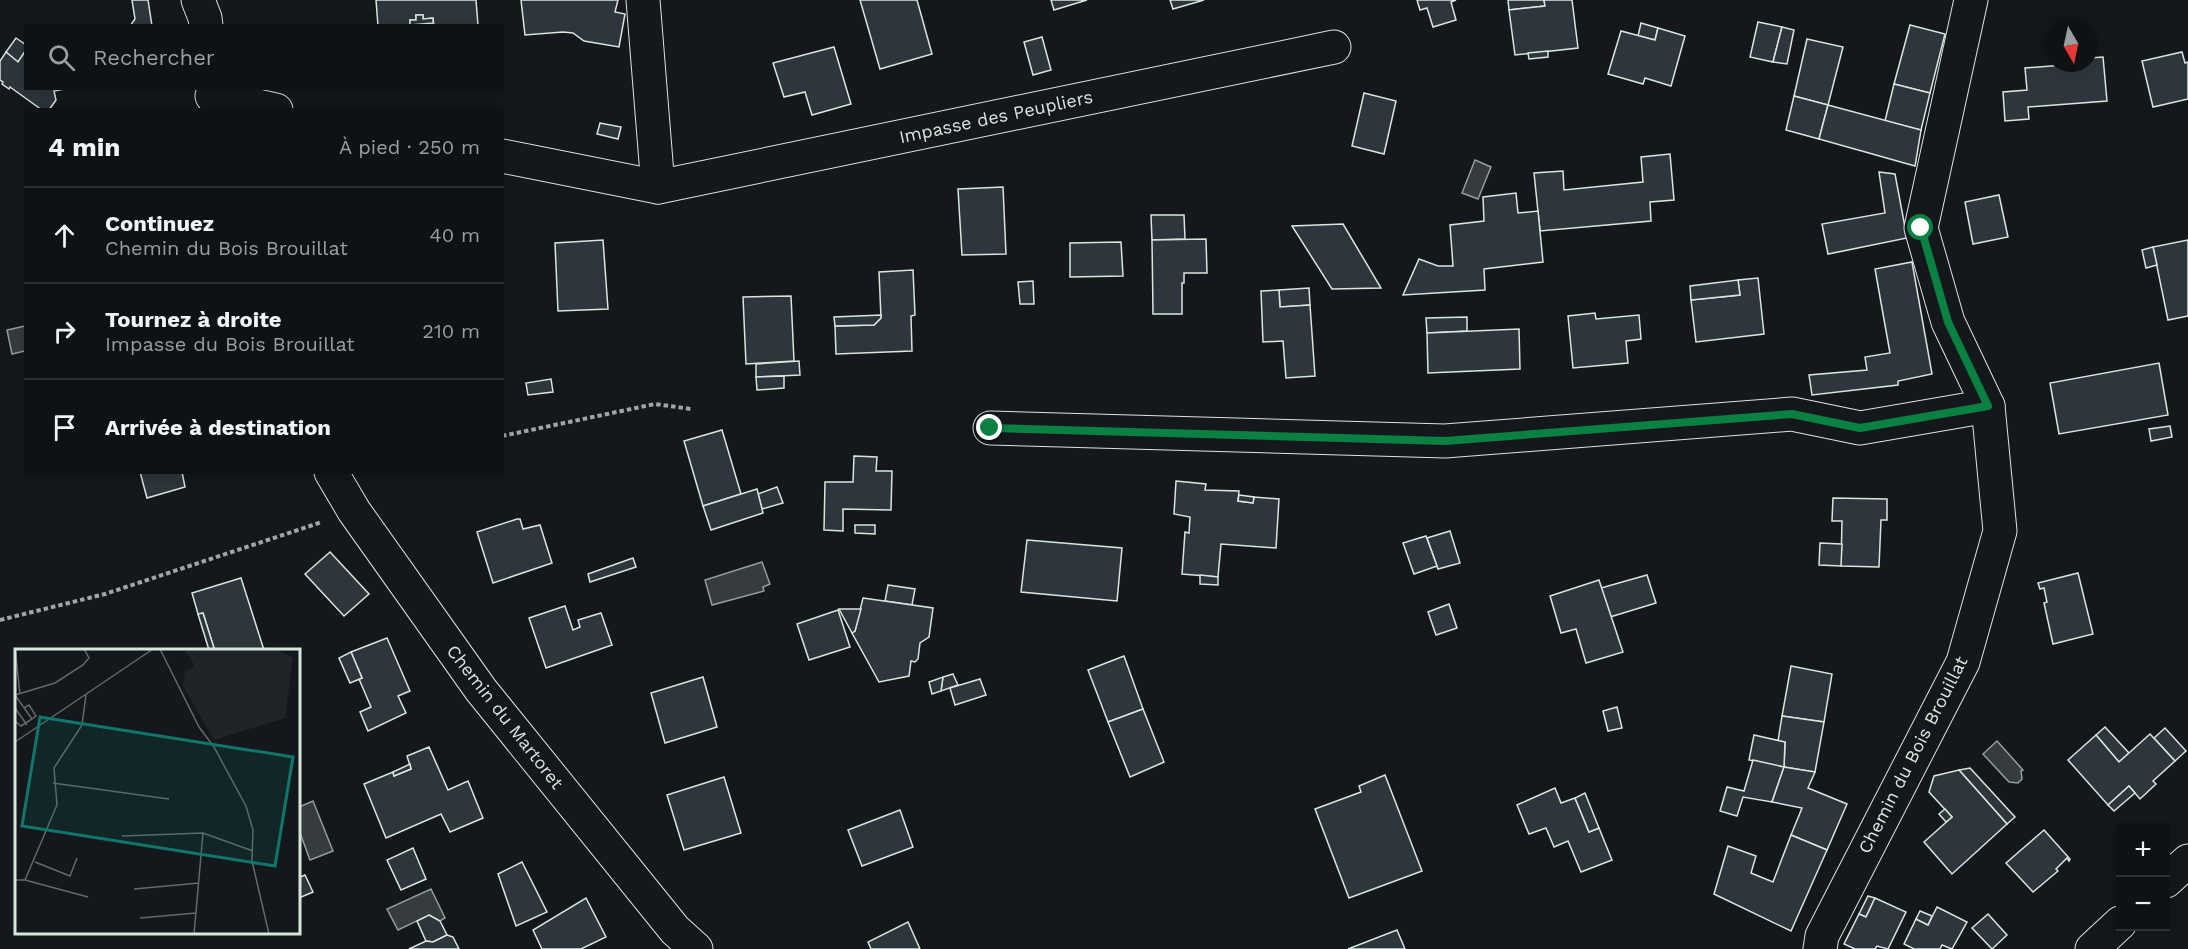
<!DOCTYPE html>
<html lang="fr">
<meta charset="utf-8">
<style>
:root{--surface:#0f1215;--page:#1d2022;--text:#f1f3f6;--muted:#9b9ea0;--line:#2f3234}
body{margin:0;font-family:"Work Sans",sans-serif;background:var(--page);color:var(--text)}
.controls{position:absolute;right:18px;bottom:18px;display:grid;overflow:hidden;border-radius:0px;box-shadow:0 3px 15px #0003}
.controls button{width:54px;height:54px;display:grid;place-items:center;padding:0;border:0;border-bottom:2px solid var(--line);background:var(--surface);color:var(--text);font:30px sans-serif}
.compass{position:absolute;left:2044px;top:18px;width:54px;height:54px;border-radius:50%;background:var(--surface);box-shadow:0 3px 15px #0003;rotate:171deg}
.stop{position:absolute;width:18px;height:18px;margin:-14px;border:4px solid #0b8043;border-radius:50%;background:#fff}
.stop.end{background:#0b8043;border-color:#fff;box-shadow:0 2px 6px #0008}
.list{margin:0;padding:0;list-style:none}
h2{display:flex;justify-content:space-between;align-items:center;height:78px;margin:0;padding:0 24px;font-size:26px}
h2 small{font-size:20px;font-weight:400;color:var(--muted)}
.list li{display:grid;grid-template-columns:39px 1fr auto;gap:18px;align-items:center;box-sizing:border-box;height:96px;padding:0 24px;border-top:2px solid var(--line)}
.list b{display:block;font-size:22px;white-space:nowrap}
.list p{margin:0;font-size:20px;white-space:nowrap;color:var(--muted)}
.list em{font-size:20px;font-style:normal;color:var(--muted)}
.icon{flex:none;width:33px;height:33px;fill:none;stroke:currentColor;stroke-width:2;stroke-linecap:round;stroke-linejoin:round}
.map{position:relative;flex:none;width:2188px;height:949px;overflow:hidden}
.search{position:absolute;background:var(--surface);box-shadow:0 3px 15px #0003;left:24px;top:24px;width:480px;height:66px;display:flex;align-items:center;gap:15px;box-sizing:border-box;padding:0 21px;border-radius:0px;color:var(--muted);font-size:22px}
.panel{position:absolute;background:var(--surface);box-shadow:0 3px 15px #0003;left:24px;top:108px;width:480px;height:366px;border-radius:0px}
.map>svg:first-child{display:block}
.water{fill:#363b3e;stroke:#939e99;stroke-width:1.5}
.building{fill:#2c363c;stroke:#d8e6dc;stroke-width:1.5}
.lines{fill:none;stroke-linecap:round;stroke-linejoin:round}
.minor-casing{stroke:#d8e6dc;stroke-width:35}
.major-casing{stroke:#d8e6dc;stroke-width:35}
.path{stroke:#9da8a2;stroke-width:4;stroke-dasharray:4.5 3;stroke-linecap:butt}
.minor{stroke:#14181c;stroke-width:33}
.major{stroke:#14181c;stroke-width:33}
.route{stroke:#0b8043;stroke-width:8}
.labels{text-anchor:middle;stroke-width:4.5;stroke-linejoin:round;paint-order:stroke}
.street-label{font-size:18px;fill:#d8e6dc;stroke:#14181c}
.inset-road{fill:none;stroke:#626a69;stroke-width:1.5}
.view{fill:#0f766e;fill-opacity:0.15;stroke:#0f766e;stroke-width:3}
.inset-edge{fill:none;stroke:#d8e6dc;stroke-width:3}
</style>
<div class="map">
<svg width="2188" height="949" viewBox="0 0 2188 949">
<rect width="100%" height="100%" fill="#14181c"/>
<g class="water">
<polygon points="1475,160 1491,167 1478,199 1462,193"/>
<polygon points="25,326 25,351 12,354 7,330"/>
<polygon points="762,562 770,584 763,587 764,591 712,605 705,580"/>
<polygon points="1997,741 2023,770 2021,771 2022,779 2018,783 2009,782 1983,754"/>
<polygon points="313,801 333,851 310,860 299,830 299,807"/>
<polygon points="431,889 445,918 440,921 429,915 398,930 387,909"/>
</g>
<g class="building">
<polygon points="132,0 148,0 152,26 130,26 135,19"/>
<polygon points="376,0 476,0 478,25 434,26 433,18 423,19 423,15 416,15 416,20 410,20 410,25 378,26"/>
<polygon points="521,0 618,0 615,12 625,14 619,47 584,41 573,33 563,32 525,35"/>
<polygon points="860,0 917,0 932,54 880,69"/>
<polygon points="1051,0 1087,0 1054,10"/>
<polygon points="1170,0 1204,0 1173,9"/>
<polygon points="1417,0 1456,0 1451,2 1456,20 1433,27 1427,8 1420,10"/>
<polygon points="1508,0 1544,0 1545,6 1509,10"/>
<polygon points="1544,0 1572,0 1578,48 1515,55 1509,10 1545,6"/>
<polygon points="416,15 423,15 423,19 433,18 433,23 410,25 410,20 416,20"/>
<polygon points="1758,22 1782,27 1773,62 1750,57"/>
<polygon points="1641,23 1658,28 1655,40 1638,36"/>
<polygon points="1910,25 1945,34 1930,93 1894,84"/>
<polygon points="1782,27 1794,30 1787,64 1773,62"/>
<polygon points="1658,28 1685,36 1671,86 1645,78 1643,84 1608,74 1621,31 1655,40"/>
<polygon points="1042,37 1051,70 1033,75 1024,42"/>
<polygon points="16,38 26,45 26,50 18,62 6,52"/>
<polygon points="1807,39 1843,47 1828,105 1794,96"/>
<polygon points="834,47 851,104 812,115 805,92 784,97 773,63"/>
<polygon points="26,50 26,88 70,88 54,91 56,100 49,110 42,110 10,87 9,89 2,84 3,82 0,80 0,61 6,52 18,62"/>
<polygon points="1548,51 1548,57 1529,59 1528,53"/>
<polygon points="2182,52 2185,63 2188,62 2188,99 2153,107 2142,61"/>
<polygon points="2103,57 2107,101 2028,107 2029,119 2005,121 2003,92 2027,90 2025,68 2089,63 2089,58"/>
<polygon points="1894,84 1930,93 1921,130 1885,121"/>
<polygon points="1364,93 1396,101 1384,154 1352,146"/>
<polygon points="1794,96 1828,105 1819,139 1786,130"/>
<polygon points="1828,105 1921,130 1915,166 1819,139"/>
<polygon points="600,123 621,127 618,139 597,134"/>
<polygon points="1670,154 1674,200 1650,202 1651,221 1540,231 1534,173 1563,171 1564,190 1643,182 1641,157"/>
<polygon points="1879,172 1895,174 1907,238 1828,254 1822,224 1885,213"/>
<polygon points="1003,187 1006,254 962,255 958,189"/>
<polygon points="1516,193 1518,213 1538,211 1543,262 1484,269 1485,290 1403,295 1419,259 1438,266 1453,266 1450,225 1484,221 1483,197"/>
<polygon points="1999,195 2008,237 1973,244 1965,202"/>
<polygon points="1151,215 1184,215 1185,239 1152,240"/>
<polygon points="1343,224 1381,288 1332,289 1292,226"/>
<polygon points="1206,239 1207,273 1184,273 1184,283 1182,283 1182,314 1153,314 1152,240"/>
<polygon points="603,240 608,309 558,311 555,243"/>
<polygon points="2188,240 2188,316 2168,320 2153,247"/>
<polygon points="1121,242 1123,276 1070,277 1070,243"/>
<polygon points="2153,247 2157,265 2146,268 2142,250"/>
<polygon points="1912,262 1932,374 1898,381 1898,385 1812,395 1809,375 1867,370 1865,357 1890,353 1875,269"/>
<polygon points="913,270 915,315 911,316 912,351 836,354 835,326 874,325 881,318 879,272"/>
<polygon points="1758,278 1764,334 1696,342 1691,300 1740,295 1738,280"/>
<polygon points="1738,280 1740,295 1691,300 1690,286"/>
<polygon points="1033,281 1034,304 1020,304 1018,282"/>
<polygon points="1309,288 1310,305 1280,307 1279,290"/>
<polygon points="1279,290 1280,307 1310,305 1315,376 1286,378 1283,341 1263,342 1261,291"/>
<polygon points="791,296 794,361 746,364 743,297"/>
<polygon points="1595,313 1596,319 1639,315 1641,339 1626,341 1628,363 1573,368 1568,316"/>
<polygon points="881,315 881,318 874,325 835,326 834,317"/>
<polygon points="1467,317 1467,331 1427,333 1426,318"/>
<polygon points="1519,329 1520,369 1428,373 1427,333"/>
<polygon points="799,361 800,375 756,377 756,364"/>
<polygon points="2159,363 2168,415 2059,434 2050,383"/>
<polygon points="784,376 784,388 757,390 756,377"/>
<polygon points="551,379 553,392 528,395 526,383"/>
<polygon points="2170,426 2172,437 2151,441 2149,429"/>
<polygon points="722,430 741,494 703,506 684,441"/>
<polygon points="854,456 877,457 876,471 892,471 891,510 843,509 843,531 824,530 825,482 853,482"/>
<polygon points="140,472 182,472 185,487 147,498"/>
<polygon points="1176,481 1206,484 1205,490 1239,491 1238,501 1253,503 1254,497 1279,499 1276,548 1221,544 1218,577 1182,574 1185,532 1189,533 1190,517 1174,514"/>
<polygon points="777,487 783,503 762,509 758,494"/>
<polygon points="757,489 763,513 711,530 703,506"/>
<polygon points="1239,495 1254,497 1253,503 1238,501"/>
<polygon points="1833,498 1887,499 1887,520 1881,520 1879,567 1841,566 1842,521 1832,521"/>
<polygon points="517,519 520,519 523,529 540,525 552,563 493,583 477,532"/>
<polygon points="855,525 875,525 875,534 855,533"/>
<polygon points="1450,531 1460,563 1438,569 1427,538"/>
<polygon points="1426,536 1437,566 1414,574 1403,543"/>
<polygon points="1027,540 1122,548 1117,601 1021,592"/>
<polygon points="1820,543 1842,544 1841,566 1819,565"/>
<polygon points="330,552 369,594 344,616 305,574"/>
<polygon points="633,558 636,567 590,582 588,574"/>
<polygon points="2078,573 2093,634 2053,644 2044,603 2047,602 2044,588 2040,589 2038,583"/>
<polygon points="1200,575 1218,577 1218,585 1200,584"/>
<polygon points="1647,575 1656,603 1610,617 1601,588"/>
<polygon points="241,578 264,650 209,650 214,648 203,613 198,614 192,593"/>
<polygon points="1599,580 1623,652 1586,663 1576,629 1561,633 1550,596"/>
<polygon points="888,585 915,589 912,605 885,601"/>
<polygon points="863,598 933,608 929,637 920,643 918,659 915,662 911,661 909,676 879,682 852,633 855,631"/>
<polygon points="1449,604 1457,628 1436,635 1428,612"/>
<polygon points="565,606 573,630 580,627 578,620 601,613 612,645 546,668 529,618"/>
<polygon points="839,609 861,609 855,631 852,633"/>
<polygon points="838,610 850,647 809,660 797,624"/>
<polygon points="203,613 214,648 209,650 198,614"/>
<polygon points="387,638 410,691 398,696 406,713 368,731 360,712 371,707 359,679 362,678 351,652"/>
<polygon points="351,652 362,678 350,683 339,658"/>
<polygon points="1124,656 1143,709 1108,722 1088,670"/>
<polygon points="1791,666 1832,674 1824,722 1782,716"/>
<polygon points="953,674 958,685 941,691 943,677"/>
<polygon points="703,677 717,727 665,743 651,693"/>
<polygon points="943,677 941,691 932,694 929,682"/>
<polygon points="980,679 986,695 955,705 950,688"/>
<polygon points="1617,707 1622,728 1608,731 1603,711"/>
<polygon points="1143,709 1164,762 1130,777 1108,722"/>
<polygon points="1782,716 1824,722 1815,772 1784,767 1785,742 1778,741"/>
<polygon points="2105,727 2129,753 2119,762 2096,735"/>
<polygon points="2165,728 2186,751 2175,761 2154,738"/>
<polygon points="2150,734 2175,761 2153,781 2156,784 2140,799 2129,786 2108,805 2068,760 2096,735 2119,762"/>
<polygon points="1754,735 1785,742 1784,767 1749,760"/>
<polygon points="429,747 448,790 468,781 483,818 450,832 441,814 386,838 364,784 393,772 394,776 411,769 407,756"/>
<polygon points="1753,760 1784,767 1772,802 1743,797 1737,816 1720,811 1727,787 1744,791"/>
<polygon points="410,764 411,769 394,776 393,772"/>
<polygon points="1784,767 1815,772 1808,788 1847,804 1827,850 1791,835 1802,808 1772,802"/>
<polygon points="1970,768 2015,817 2007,824 1959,770"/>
<polygon points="1959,770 2007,824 1952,874 1924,842 1952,817 1929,792 1934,776"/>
<polygon points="1385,775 1422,871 1349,898 1315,809 1361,792 1359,786"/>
<polygon points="724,777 741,833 684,850 667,795"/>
<polygon points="2129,786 2135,793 2114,811 2108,805"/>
<polygon points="1555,788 1561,803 1575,798 1589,832 1599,828 1612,860 1581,872 1568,841 1554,847 1546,828 1529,834 1517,805"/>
<polygon points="1585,793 1599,828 1589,832 1575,798"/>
<polygon points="1945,809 1952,817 1946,822 1939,814"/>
<polygon points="900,810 913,847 862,866 848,830"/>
<polygon points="2044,830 2070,859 2069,861 2067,858 2056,869 2058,871 2033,892 2006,863"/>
<polygon points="1791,835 1827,850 1791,931 1714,894 1728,846 1756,856 1751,873 1773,882"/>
<polygon points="413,848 426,879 401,890 387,860"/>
<polygon points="522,862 547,912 516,926 498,874"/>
<polygon points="305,875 313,892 299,898 298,878"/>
<polygon points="1868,896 1875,898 1866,917 1859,914"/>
<polygon points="586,898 606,937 581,949 542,949 533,930"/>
<polygon points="1875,898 1906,912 1888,949 1877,946 1875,949 1855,949 1844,944 1859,914 1866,917"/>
<polygon points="1937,907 1967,922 1952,949 1942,945 1940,949 1914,949 1904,944 1916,919 1928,925"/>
<polygon points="1920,911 1932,916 1928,925 1916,919"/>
<polygon points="1988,914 2007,935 1992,949 1972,928"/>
<polygon points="429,915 440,921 447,935 433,942 426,941 417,921"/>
<polygon points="908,922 920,949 871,949 868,942"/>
<polygon points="1397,930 1405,949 1348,949"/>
<polygon points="447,935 453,937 459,949 409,949 426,941 433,942"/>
</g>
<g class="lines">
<g class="minor-casing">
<g id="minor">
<polyline points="198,0 205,18 206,26"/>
<polyline points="643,0 658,187"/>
<polyline points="212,96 276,110"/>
<polyline points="502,156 658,187 1334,47"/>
<polyline points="990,428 1445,441 1792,414 1860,428 1988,406"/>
<polyline points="331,472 354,511 481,690 675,930 696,949"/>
<polyline points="1820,949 1822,936 1963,662 2000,531 1988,406 1948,322 1921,228 1971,0"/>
</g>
</g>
<g class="major-casing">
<g id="major">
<polyline points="2166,881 2188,861"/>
<polyline points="2092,949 2120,923"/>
</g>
</g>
<g class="path">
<polyline points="502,436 655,404 691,409"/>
<polyline points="0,620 105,594 322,522"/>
</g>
<use href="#minor" class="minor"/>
<use href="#major" class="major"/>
</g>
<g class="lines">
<polyline class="route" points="990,428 1445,441 1792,414 1860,428 1988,406 1948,322 1921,228"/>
</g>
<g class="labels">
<g class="street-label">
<text transform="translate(996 117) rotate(-12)" y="6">Impasse des Peupliers</text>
<text transform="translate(505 717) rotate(52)" y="6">Chemin du Martoret</text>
<text transform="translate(1913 755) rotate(-63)" y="6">Chemin du Bois Brouillat</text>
</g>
</g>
<g transform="translate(15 649)">
<rect width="285" height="285" fill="#14181c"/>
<path d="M169,0H261L278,9L270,69L199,91L168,37L170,23L180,17Z" fill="#202428"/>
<path class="inset-road" d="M0,0L5,45M145,0L184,78L199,98L231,157L238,181L237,212L254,285M0,59L12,76M9,59L14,56L21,67L17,70M0,72L6,77L17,70L0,46L40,34L68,16L74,9L69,0M0,93L138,0M38,134L154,150M107,187L188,184L238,202M20,213L55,227L62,209M0,231H10L42,156L39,119L67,76L71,46M10,231L73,248M119,240L184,234M125,269L181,264M179,285L188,184"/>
<path class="view" d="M25,68L278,108L260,217L7,177Z"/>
<rect width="285" height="285" class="inset-edge"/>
</g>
</svg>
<div class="controls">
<button>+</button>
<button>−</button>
</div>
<svg class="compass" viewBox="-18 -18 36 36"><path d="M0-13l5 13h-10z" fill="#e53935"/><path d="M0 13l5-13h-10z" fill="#9b9ea0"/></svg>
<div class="stop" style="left:1921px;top:228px"></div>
<div class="stop end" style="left:990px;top:428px"></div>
<div class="search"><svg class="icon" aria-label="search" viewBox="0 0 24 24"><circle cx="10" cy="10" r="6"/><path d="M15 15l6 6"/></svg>Rechercher</div>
<section class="panel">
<h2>4 min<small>À pied · 250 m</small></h2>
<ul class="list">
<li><svg class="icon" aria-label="ahead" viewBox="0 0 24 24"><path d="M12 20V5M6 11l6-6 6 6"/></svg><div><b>Continuez</b><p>Chemin du Bois Brouillat</p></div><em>40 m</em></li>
<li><svg class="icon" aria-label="right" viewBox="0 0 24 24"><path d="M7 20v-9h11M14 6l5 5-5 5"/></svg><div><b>Tournez à droite</b><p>Impasse du Bois Brouillat</p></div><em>210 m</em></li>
<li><svg class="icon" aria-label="arrive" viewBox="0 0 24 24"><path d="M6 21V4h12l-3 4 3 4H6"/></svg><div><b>Arrivée à destination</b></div></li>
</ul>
</section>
</div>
